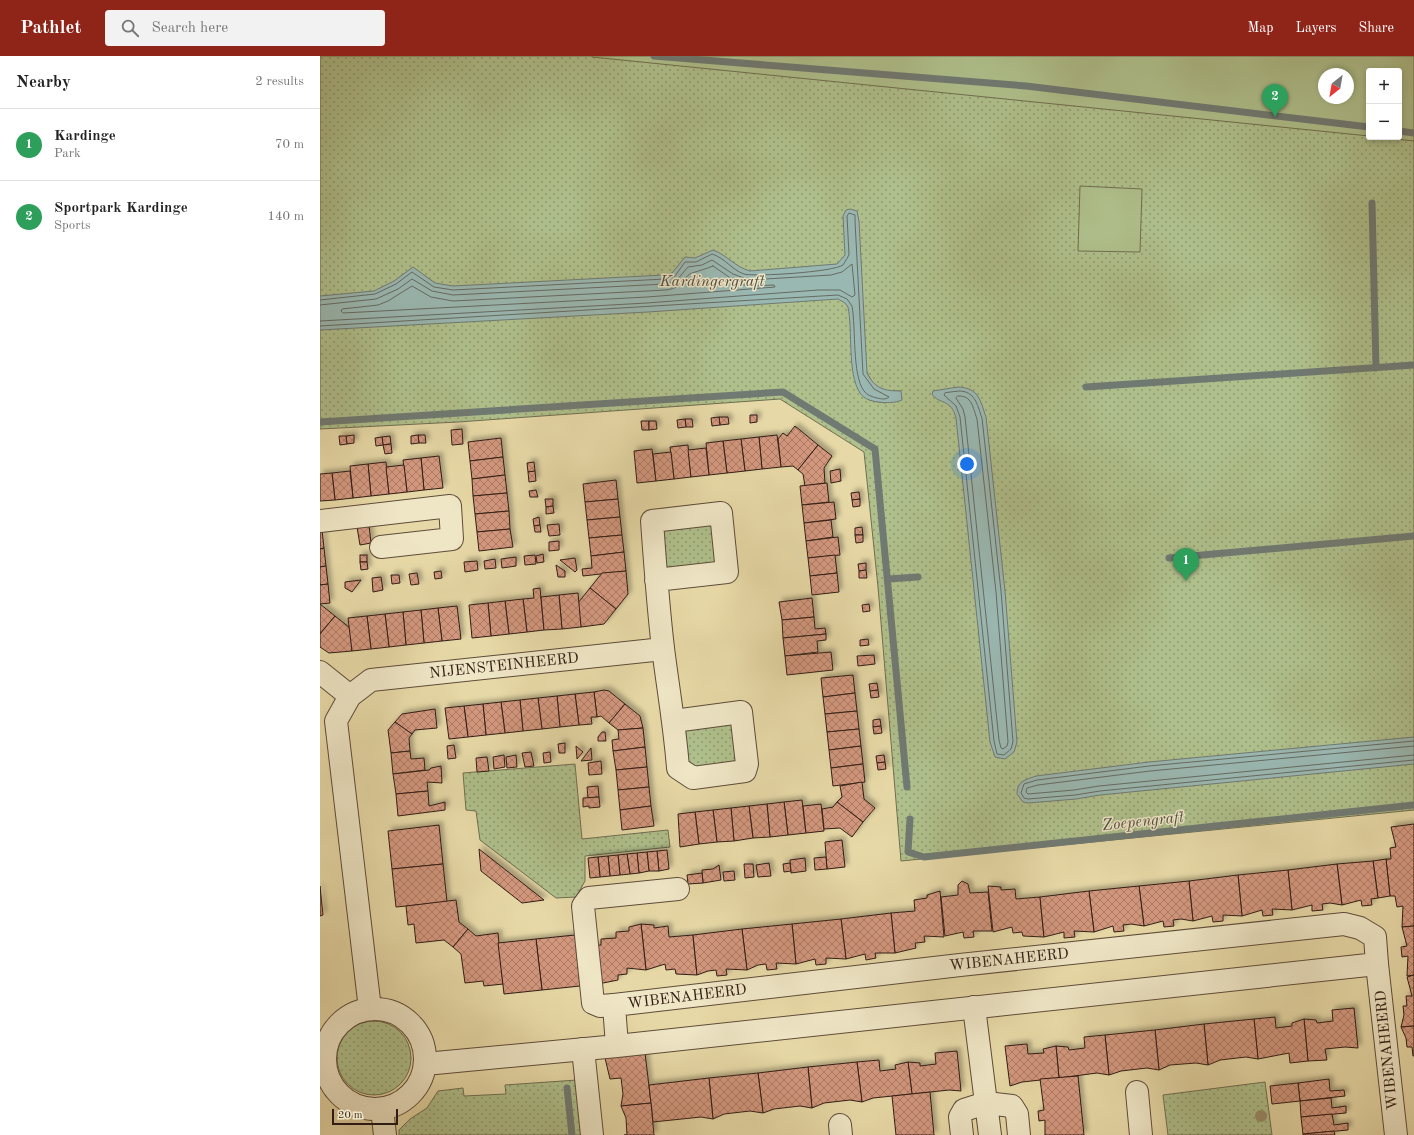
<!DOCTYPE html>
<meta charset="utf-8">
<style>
:root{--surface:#fff;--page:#f2f2f2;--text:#222;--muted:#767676;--line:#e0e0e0;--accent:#8f2418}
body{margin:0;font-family:"Old Standard TT",serif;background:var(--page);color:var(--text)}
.controls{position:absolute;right:12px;top:12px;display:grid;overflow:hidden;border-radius:4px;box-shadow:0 2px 6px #0003}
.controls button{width:36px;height:36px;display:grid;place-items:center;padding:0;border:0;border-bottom:1px solid var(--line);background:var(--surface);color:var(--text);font:20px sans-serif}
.compass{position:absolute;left:998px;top:12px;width:36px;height:36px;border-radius:50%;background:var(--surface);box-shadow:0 2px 6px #0003;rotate:211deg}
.scale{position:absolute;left:12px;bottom:10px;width:66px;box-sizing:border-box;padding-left:4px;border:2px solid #311d14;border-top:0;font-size:11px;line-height:14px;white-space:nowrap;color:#311d14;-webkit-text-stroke:3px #efe6c6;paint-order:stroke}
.you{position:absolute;left:647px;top:408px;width:14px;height:14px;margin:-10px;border:3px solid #fff;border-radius:50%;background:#1a73e8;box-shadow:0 0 0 6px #1a73e833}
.badge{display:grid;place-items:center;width:26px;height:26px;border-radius:50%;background:var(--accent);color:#fff;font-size:13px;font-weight:700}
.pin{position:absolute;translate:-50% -33px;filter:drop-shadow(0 1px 2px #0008)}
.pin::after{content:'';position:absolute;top:21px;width:14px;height:12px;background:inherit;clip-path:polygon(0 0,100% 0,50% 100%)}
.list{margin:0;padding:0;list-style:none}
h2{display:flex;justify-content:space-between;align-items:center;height:52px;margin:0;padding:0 16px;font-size:17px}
h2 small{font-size:13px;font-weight:400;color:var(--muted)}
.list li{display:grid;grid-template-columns:26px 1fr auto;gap:12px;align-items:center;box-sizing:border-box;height:72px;padding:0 16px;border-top:1px solid var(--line)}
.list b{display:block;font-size:15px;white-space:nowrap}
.list p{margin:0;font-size:13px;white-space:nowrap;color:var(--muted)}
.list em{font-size:13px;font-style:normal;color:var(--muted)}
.icon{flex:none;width:22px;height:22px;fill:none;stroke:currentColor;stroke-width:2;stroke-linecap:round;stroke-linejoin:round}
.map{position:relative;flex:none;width:1094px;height:1079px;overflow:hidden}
header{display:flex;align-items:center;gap:24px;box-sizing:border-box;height:56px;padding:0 20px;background:var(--accent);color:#fff}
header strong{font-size:19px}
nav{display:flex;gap:22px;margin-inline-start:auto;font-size:14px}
.search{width:280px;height:36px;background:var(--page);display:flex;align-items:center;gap:10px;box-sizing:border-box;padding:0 14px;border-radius:4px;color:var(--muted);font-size:15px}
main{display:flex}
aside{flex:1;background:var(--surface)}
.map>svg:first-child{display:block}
.grass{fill:url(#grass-dots);stroke:#706e50;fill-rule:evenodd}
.garden{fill:#afc08c;stroke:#706e50;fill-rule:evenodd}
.water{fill:#9ab8b2;stroke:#707a73}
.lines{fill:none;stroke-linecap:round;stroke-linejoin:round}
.shore{stroke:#666a63;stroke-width:1}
.stream{stroke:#707a73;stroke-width:7}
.building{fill:url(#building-cross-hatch);stroke:#311d14;filter:url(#shadow)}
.minor-casing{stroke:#5e4c39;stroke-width:24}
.minor{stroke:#efe6c6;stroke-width:22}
.tree{fill:#988d6a}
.labels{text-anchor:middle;stroke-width:3;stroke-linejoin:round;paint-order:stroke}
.street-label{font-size:15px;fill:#311d14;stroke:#efe6c6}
.water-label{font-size:16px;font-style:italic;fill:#504c43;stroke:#efe6c6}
</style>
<header>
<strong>Pathlet</strong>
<div class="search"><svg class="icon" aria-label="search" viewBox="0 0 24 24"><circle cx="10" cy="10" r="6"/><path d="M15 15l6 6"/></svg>Search here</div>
<nav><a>Map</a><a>Layers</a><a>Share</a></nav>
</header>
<main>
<aside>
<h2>Nearby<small>2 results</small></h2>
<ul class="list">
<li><span class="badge" style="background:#2e9e5b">1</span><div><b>Kardinge</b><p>Park</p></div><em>70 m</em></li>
<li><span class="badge" style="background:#2e9e5b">2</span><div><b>Sportpark Kardinge</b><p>Sports</p></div><em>140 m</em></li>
</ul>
</aside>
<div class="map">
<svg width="1094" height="1079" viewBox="0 0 1094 1079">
<defs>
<pattern id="grass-dots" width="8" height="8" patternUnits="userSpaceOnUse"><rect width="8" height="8" fill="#afc08c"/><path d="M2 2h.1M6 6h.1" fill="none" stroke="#8f9b71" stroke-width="1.8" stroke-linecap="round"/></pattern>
<pattern id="building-cross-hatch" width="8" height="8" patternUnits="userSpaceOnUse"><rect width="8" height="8" fill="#d3977e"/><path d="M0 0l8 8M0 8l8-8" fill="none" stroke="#ac7b66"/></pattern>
<filter id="shadow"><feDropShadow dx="3.5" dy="-3.5" stdDeviation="2" flood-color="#0004"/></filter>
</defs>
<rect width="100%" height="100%" fill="#e7d9a7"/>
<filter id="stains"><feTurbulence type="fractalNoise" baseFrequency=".005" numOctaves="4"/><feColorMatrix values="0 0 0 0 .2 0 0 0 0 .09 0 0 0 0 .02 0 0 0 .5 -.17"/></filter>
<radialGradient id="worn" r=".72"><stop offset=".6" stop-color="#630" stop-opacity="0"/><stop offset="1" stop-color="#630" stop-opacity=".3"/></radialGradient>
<g class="grass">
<path d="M0,0H1094V754L581,805L558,531L544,396L460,343L138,366L0,373ZM1049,15H1079V81H1049ZM1004,18H1028V42H1004ZM531,273C537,287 546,325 559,333C565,336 574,335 581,335L565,347L549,344Z"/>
<polygon points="393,464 398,510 342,517 341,474"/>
<polygon points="415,664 420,709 378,714 369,710 362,671"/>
<polygon points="255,708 262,783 348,774 350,791 265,800 265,825 256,841 236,842 160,784 156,755 146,754 143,717"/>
<circle cx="54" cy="1002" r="37"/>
<polygon points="257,1024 263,1079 79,1079 79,1074 90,1063 107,1052 118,1035 143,1032 144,1040 186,1038 185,1029"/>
<polygon points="945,1026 952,1079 848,1079 843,1039"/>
</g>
<g class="garden">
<path d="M272,0H1094V85L1057,81H1079V15H1049V80L272,1ZM1004,18H1028V42H1004Z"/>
<polygon points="760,130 822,133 820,196 758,195"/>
</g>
<g class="water">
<path d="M530,153L537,155L539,165L547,317C555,333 565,335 581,335L582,344C575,347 567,347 558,346C551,345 544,343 540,337C527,317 533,275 528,251L525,247L518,243L328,256L0,274V240L54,235L74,225L93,211L115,227L133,230L344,219L352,217L365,201L375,202L393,194C407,199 415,211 430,215L517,208L525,199L523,160L526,154Z"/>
<path d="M638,331C659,332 660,344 666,361L685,535L697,686L694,696L685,703L675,701L670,686L636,362C631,342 619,349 612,338L613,335Z"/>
<path d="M1094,681V708L780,739L756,743L708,747L703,746L697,738C697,725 705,724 716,720L829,706Z"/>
</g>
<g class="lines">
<g class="shore">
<path d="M393,210L419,228L430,230L454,229L455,231L327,241L23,257L21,255L22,253L58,249L68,245L92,230L111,241L133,245L346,234C366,231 362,221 372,217C378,215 386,213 393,210Z"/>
<path d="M0,244L55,238L76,228L92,216L114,231L133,234L345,223L355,220L365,206H376L392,198C405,202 412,214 424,218C436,221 513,216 523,209L529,199L527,160L529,157L535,159V165L543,318L554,333L569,341C565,344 562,343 557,342C552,341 547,339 544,335C532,319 536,272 532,250L527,243L518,239L0,270"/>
<polyline points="0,249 56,243 78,233 92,223 112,235 133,239 345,228 356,225 368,211 382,209 392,204 413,218 429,224 511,219 522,216 532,208 535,239 532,241 520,234 498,234 327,247 0,265"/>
<path d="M639,335C655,335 657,348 662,362L681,535L693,686L691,693L684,699L677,698L674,685L640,361L636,350L624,339L625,337Z"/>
<path d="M638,340C652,339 653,352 657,363L676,536L688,686L687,690L683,693L681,692L679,684L645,361L643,353L636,342Z"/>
<polyline points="1094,685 829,710 717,724 704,728 701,737 704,742 708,743 755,739 780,735 1094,704"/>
<polyline points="1094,690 830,715 718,729 707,732 706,736 708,738 754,734 779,730 1094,699"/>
</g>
<g class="stream">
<polyline points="334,0 706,30 1049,71"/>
<polyline points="1079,75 1094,77"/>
<polyline points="1052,147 1056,312"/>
<polyline points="766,331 1094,309"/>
<polyline points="0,366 463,336 555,393 587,731"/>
<polyline points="849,502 1094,480"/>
<polyline points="568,523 598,521"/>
<polyline points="590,763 588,796 604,801 1094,749"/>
<polyline points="247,1032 252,1079"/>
</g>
</g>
<g class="building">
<polygon points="430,359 437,359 437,366 430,367"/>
<polygon points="399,361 408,361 409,368 400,369"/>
<polygon points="399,361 400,369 392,370 391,362"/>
<polygon points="365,363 372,363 373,371 366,371"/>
<polygon points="365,363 366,371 358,372 357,364"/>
<polygon points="321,365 329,365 329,374 322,374"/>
<polygon points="329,365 336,365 337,373 329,374"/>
<polygon points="475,370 498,389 478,414 473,410 461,411 458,383 463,377 467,380"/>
<polygon points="142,373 143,388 132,389 131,374"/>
<polygon points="34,379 34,387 27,388 26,380"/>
<polygon points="98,379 105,379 106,387 99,387"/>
<polygon points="98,379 99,387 91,388 91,380"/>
<polygon points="457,379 461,411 442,413 439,381"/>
<polygon points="19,380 26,380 27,388 20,389"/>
<polygon points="70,380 71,388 63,389 62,381"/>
<polygon points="62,381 63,389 56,390 55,382"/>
<polygon points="439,381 442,413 425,415 421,383"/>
<polygon points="181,382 183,401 150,405 148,386"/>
<polygon points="421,383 425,415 407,417 403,385"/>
<polygon points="403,385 407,417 389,419 386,387"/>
<polygon points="71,388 72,397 65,398 63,389"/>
<polygon points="368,389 371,421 354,423 350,391"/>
<polygon points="498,389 512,400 504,412 505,427 485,430 483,418 478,414"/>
<polygon points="386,392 389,419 371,421 368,394"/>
<polygon points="332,393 336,425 317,427 314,395"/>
<polygon points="351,396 354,423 336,425 333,398"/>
<polygon points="119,400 123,432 104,434 101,402"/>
<polygon points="183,401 185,419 152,423 150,405"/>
<polygon points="101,402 104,434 87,436 83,404"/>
<polygon points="66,406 69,438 51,440 48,408"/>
<polygon points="214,406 215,415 208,416 207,407"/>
<polygon points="48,408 51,440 33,442 30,410"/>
<polygon points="84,409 87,436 69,438 66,411"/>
<polygon points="520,413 521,425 511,427 510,415"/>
<polygon points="30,415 33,442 15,444 12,417"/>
<polygon points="215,415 216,425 209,426 208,416"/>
<polygon points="12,417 15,444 0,445 0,418"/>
<polygon points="185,419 187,437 153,440 152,423"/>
<polygon points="296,424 298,443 265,446 263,428"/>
<polygon points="507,427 509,446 482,449 480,430"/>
<polygon points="216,434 218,441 210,441 209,435"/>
<polygon points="539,436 540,443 532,444 531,437"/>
<polygon points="187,437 189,455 155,458 153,440"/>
<polygon points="225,443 233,443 233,450 226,451"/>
<polygon points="298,443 300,461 267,464 265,446"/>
<polygon points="540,443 540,450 533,451 532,444"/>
<polygon points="514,446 516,463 484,467 482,449"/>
<polygon points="233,450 234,457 226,458 226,451"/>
<polygon points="189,455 190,473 157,476 155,458"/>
<polygon points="219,461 220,469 214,470 213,463"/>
<polygon points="300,461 302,479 269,482 267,464"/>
<polygon points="511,464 513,481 486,485 484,467"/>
<polygon points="239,468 240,479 229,480 227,469"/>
<polygon points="49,469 51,487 40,489 37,471"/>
<polygon points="220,469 221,476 215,476 214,470"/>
<polygon points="542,471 543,479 535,479 535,472"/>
<polygon points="190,473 193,491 159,495 157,476"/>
<polygon points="0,474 2,474 4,492 0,493"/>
<polygon points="302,479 304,496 271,500 269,482"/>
<polygon points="535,479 543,479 543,486 536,487"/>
<polygon points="518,481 520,499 488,502 486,485"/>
<polygon points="239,485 239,494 229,495 229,486"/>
<polygon points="4,492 6,510 0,511 0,493"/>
<polygon points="304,496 306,515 263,520 262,513 272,512 271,500"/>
<polygon points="223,498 224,506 217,507 216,500"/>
<rect x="40" y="499" width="7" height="7"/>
<polygon points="215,499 216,508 205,509 204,500"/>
<polygon points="515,499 517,517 490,520 488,502"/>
<polygon points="196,501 196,510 182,512 181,503"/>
<polygon points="255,502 257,514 255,516 240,504"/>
<polygon points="175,503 176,512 165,513 164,505"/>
<polygon points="157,505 158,514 145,516 144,506"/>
<polygon points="40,506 47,506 48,513 41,514"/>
<polygon points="546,507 546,514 539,515 538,508"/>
<polygon points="236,509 245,515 245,521 238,521"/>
<polygon points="6,510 8,528 0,529 0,511"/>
<polygon points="546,514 547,522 539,522 539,515"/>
<polygon points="121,515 122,522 115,523 114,516"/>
<polygon points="306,515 308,538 296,553 270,532 282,517"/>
<polygon points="97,517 99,528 91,529 89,518"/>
<polygon points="517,517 519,536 492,539 490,520"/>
<polygon points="71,519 79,519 80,527 72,528"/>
<polygon points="61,521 63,534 53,536 52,522"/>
<polygon points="41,524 32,536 25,532 25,526"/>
<polygon points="8,528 10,547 0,548 0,529"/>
<polygon points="220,532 224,574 207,576 203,543 214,542 213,533"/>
<polygon points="270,532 296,553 284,568 261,571 258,547"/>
<polygon points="258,537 261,571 242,573 239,539"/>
<polygon points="239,539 242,573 224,574 221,541"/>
<polygon points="492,542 494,561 462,564 459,546"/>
<polygon points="203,543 207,576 189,578 185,545"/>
<polygon points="185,545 189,578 171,580 168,547"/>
<polygon points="168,547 171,580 152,582 149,549"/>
<polygon points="0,548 15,560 0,578"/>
<polygon points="549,548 550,555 543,556 542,549"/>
<polygon points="137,550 141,583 122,585 118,552"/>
<polygon points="118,552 122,585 104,587 101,554"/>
<polygon points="101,554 104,587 86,589 83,556"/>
<polygon points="83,556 86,589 69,591 65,558"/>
<polygon points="65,558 69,591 51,593 47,560"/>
<polygon points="15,560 30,572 32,595 9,597 0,591 0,578"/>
<polygon points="47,560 51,593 32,595 28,562"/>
<polygon points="494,561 495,573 505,572 506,578 463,582 462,564"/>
<polygon points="506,578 506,584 497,585 498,596 465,600 463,582"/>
<polygon points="548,583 549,589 540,590 540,584"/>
<polygon points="511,596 513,614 467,619 465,600"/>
<polygon points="554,599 555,608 538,610 537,600"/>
<polygon points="533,619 535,637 503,641 501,622"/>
<polygon points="557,627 558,634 550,635 549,628"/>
<polygon points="284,634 289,635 305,648 289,667 281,660 277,661 274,636"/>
<polygon points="558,634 559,641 551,642 550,635"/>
<polygon points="274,636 277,661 271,661 272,668 259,669 255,638"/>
<polygon points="535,637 537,655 505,658 503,641"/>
<polygon points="255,638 259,669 240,671 237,640"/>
<polygon points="237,640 240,671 222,673 218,642"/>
<polygon points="218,642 222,673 203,675 200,644"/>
<polygon points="200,644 203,675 185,677 181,646"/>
<polygon points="181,646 185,677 166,679 163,648"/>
<polygon points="163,648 166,679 148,681 144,650"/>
<polygon points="305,648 320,660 323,672 298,674 289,667"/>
<polygon points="144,650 148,681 129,683 125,652"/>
<polygon points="115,653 117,672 95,674 92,678 75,666 82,658"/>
<polygon points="537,655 539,673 507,676 505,658"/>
<polygon points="560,663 561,670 553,671 553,664"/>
<polygon points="75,666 92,678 89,682 90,695 71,697 68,674"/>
<polygon points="561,670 562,677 554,678 553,671"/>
<polygon points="323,672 325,691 293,695 292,684 299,683 298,674"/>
<polygon points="539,673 541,690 509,694 507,676"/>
<polygon points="282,676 285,676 286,685 278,685 278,681"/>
<polygon points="245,687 245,697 239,697 238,688"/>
<polygon points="134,689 136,702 128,703 127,690"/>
<polygon points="256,690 263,696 257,703"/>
<polygon points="541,690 543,708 511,712 509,694"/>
<polygon points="325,691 327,711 296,714 293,695"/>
<polygon points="271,692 272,704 261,705"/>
<polygon points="90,695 91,703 104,702 105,714 73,718 71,697"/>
<polygon points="211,696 214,710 205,711 202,697"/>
<polygon points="230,696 231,706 224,707 223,697"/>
<polygon points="184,699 185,711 174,713 173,701"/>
<polygon points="196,699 197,711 187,712 186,701"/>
<polygon points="564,699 565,706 557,707 556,700"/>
<polygon points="167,701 169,715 157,716 156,702"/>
<polygon points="281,705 282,718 269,719 268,707"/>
<polygon points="565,706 566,713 558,714 557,707"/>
<polygon points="543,708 545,726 513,730 511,712"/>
<polygon points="121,710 122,727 107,726 108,735 76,738 73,718 109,714 111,712"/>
<polygon points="327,711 329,731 298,734 296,714"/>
<polygon points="542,726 544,743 555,752 543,766 517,746 522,741 520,730"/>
<polygon points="278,730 279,741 268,742 267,731"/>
<polygon points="329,731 331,750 300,754 298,734"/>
<polygon points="108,735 109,750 125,746 125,754 78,760 76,738"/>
<polygon points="279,741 280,751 269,752 269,750 263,751 263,742"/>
<polygon points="482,744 486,777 468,779 464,746"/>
<polygon points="464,746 468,779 450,781 447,748"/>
<polygon points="517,746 543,766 532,781 520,772 504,773 502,753 513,751"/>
<polygon points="447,748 450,781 433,782 429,750"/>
<polygon points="501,748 504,775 486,777 483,750"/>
<polygon points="331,750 334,770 302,774 300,754"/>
<polygon points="429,750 433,782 414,785 411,752"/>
<polygon points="411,752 414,785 397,786 393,754"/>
<polygon points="393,754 397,786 379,788 375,756"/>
<polygon points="375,756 379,788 360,791 358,758"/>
<polygon points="1094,768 1094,870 1082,871 1083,850 1077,851 1075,840 1070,840 1066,803 1071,803 1070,792 1076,791 1071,771"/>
<polygon points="119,769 123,808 72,813 68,775"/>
<polygon points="522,784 525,811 507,813 505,786"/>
<polygon points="159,793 224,844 202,847 161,815"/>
<polygon points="347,794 349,813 339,815 337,795"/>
<polygon points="337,795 339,815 329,815 327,796"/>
<polygon points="327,796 329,815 319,817 317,797"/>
<polygon points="317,797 319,817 310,818 307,798"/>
<polygon points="307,798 310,818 300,819 298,799"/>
<polygon points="298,799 300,819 290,820 288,800"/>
<polygon points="288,800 290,820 280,821 278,801"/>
<polygon points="278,801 280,821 270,822 268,802"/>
<polygon points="506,801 507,813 495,814 494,802"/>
<polygon points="485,802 486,815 471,817 470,804"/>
<polygon points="1066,803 1070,840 1058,842 1053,805"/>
<polygon points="1053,805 1058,842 1051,843 1052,849 1042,850 1041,844 1022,849 1017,808"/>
<polygon points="449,807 451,820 438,821 436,809"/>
<polygon points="470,807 471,815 464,816 463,808"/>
<polygon points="123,808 127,846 76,851 72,813"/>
<polygon points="424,808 433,808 434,821 425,822"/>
<polygon points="1017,808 1022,849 1010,847 1002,848 1003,854 992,855 992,849 972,854 968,814"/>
<polygon points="399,809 401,824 383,827 382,814 393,813"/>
<polygon points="968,814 972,854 952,853 953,859 943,860 942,854 922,860 918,819"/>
<polygon points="414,815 415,824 404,825 403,816"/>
<polygon points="382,817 383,827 368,828 367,819"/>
<polygon points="918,819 922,860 903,859 903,865 893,866 892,860 873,865 869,825"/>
<polygon points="642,825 648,828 650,837 668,836 672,875 653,875 654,881 644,882 643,876 625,880 621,841 638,839 638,829"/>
<polygon points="869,825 873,865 861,863 853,864 854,870 844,871 843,865 824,870 819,830"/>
<polygon points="0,830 3,859 0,860"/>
<polygon points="668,830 681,831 681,834 695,833 696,843 720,841 724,881 703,880 702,876 693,877 692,871 673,876"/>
<polygon points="819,830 824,870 811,868 803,869 804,875 794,876 793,870 774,876 769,835"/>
<polygon points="620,835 624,881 604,880 605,886 595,887 596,892 575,897 571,857 595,855 594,844 607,842 607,839"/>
<polygon points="769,835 774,876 754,875 755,881 744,882 744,876 724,881 720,841"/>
<polygon points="136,844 139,866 148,873 133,891 124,884 96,887 94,868 88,869 86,850"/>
<polygon points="571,857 575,897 555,897 556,902 546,904 545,898 526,903 521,863"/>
<polygon points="521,863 526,903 506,902 506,908 496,909 495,903 476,908 472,868"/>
<polygon points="321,868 334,869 334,872 348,870 349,881 373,879 377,919 356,918 355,913 346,914 345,908 326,914"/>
<polygon points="321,868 326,914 307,912 307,918 298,919 298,924 278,928 273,890 281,889 281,883 296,882 296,876 309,875 309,871"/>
<polygon points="472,868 476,908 456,907 457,913 447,914 446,908 438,909 427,914 422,873"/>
<polygon points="1094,870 1094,919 1087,920 1088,900 1082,901 1081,891 1087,890 1082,871"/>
<polygon points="148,873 156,880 178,877 183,928 164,930 163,925 145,927 141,898 133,891"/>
<polygon points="422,873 427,914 406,913 407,919 397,920 396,914 388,915 377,919 373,879"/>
<polygon points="255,879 260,930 222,934 216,883"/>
<polygon points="216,883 222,934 184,938 178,887"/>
<polygon points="1094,919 1094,970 1081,971 1084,959 1083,950 1087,950 1086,940 1092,940 1087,921"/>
<polygon points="1034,952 1038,992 1025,991 1005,993 1007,1004 988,1005 984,963 996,964 997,967 1013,965 1012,954"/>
<polygon points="955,961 956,972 972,970 972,967 984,963 988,1005 970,1007 969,997 938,1003 934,963"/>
<polygon points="934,963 938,1003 926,1001 900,1004 888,1009 884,968"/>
<polygon points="884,968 888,1009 876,1007 850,1009 839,1014 835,974"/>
<polygon points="1094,970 1094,1000 1093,1000 1092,991 1087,991 1086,982 1081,971"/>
<polygon points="835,974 839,1014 827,1012 801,1015 789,1019 785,979"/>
<polygon points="785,979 789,1019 777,1017 739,1022 736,990 748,991 749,994 765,992 764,981"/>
<polygon points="707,988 708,998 724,997 723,993 736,990 739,1022 702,1026 690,1030 685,990"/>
<polygon points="637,995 641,1035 629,1034 592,1038 588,1006 600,1007 600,1010 616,1008 615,997"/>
<polygon points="325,997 331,1047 301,1050 303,1038 301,1022 290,1023 285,1002"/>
<polygon points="559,1004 560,1015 576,1013 575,1009 588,1006 592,1038 553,1042 542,1046 537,1006"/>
<polygon points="537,1006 542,1046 530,1044 504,1047 492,1052 488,1011"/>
<polygon points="488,1011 492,1052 480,1050 454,1053 443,1057 438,1017"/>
<polygon points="438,1017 443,1057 430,1055 404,1058 393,1063 389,1022"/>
<polygon points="758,1020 764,1079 725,1079 725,1064 719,1065 718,1055 724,1054 720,1023"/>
<polygon points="389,1022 393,1063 381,1061 333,1066 329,1029"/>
<polygon points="1009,1023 1010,1035 1024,1034 1025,1040 980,1045 978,1027"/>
<polygon points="978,1027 980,1045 952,1048 950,1030"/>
<polygon points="610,1036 614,1079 576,1079 572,1040"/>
<polygon points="1011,1042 1012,1052 1026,1050 1026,1057 981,1061 980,1045"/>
<polygon points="331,1047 334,1079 304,1079 307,1079 306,1062 301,1050"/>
<polygon points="1012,1058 1014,1069 1028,1067 1028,1074 983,1078 981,1061"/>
<polygon points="1014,1075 1015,1079 983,1079 983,1078"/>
</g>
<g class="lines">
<g class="minor-casing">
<g id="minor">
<polyline points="0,465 130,450 132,483 61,491"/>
<path d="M336,524L407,516L401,457L332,465C335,507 338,550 343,592C348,632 355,672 358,712L373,722L425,715L427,708L421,656L354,665"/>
<polyline points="0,616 30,640"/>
<polyline points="1057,908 1076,1079"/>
<polyline points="294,949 280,950 273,947 263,850 269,842 358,833"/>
<polyline points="654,951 670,1079"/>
<polyline points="50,953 16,665 30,640 51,624 343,593"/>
<circle cx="55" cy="1003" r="50"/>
<polyline points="263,993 272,1079"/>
<polyline points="105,1008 297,990 1057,908 1055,881 1040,872 1024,868 640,909 294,949 297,990"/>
<polyline points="817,1036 821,1079"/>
<polyline points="62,1053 65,1079"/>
<polyline points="520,1069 521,1079"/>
<polyline points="642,1079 640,1061 644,1054 666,1047 692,1050 697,1058 699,1079"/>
</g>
</g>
<use href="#minor" class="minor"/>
</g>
<circle class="tree" cx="941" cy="1060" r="6"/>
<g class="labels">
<g class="street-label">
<text transform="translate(184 609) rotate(-6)" y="5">NIJENSTEINHEERD</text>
<text transform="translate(689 903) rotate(-6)" y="5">WIBENAHEERD</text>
<text transform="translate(367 940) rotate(-7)" y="5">WIBENAHEERD</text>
<text transform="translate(1066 994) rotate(-96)" y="5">WIBENAHEERD</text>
</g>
<g class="water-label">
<text x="392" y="230">Kardingergraft</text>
<text transform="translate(823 764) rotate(-6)" y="6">Zoepengraft</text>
</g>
</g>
<rect width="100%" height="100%" filter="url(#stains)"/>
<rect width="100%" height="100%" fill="url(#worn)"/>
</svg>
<div class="controls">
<button>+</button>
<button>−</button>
</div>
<svg class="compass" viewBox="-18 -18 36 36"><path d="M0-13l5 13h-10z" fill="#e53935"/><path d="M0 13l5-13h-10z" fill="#767676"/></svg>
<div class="scale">20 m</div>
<div class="you"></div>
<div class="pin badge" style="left:866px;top:525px;background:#2e9e5b">1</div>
<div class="pin badge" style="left:955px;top:61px;background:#2e9e5b">2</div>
</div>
</main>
